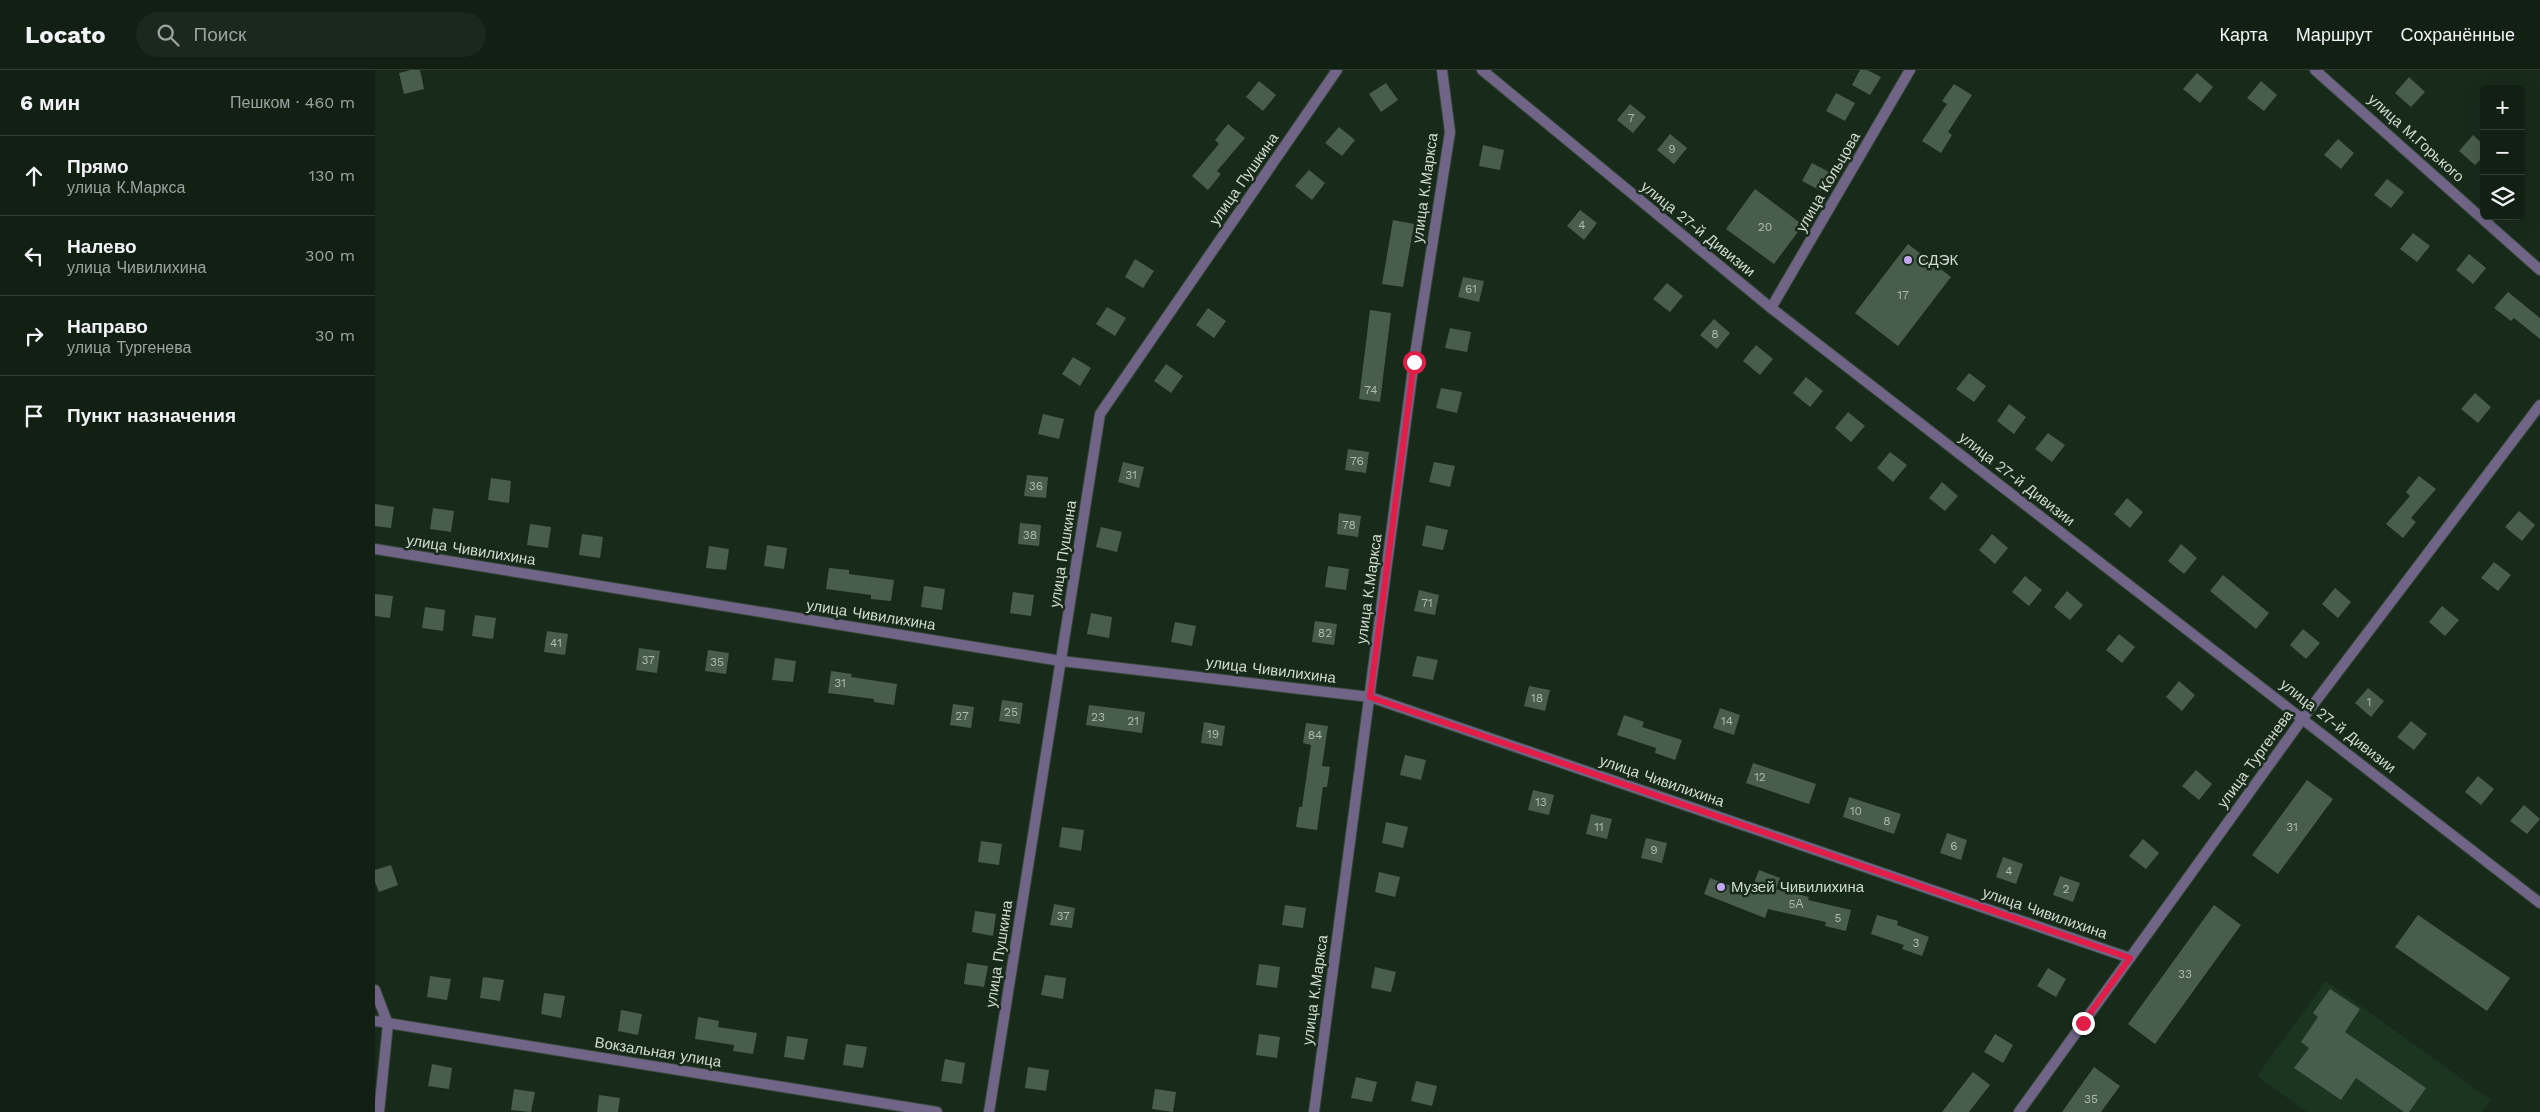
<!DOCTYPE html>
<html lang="ru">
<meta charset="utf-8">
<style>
:root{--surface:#122014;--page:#1b281d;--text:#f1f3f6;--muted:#9ca3a0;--line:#313e34}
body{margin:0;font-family:"Work Sans",sans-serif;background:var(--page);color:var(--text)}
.controls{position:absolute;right:15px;top:15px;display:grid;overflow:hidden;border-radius:8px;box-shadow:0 5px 20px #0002}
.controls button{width:45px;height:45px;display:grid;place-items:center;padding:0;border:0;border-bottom:1px solid var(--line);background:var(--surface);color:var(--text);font:25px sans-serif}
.stop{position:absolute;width:15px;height:15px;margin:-11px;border:4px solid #e11d48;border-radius:50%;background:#fff}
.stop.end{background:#e11d48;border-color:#fff;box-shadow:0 1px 5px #0008}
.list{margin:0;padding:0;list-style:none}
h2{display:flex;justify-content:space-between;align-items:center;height:65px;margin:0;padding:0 20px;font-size:21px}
h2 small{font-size:16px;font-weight:400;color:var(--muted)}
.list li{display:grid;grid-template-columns:32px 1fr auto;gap:15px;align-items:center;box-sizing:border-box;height:80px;padding:0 20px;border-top:1px solid var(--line)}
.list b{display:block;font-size:19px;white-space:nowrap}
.list p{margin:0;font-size:16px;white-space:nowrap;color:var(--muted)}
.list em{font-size:16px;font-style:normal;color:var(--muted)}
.icon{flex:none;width:28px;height:28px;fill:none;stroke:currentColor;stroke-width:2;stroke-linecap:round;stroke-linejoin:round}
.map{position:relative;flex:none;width:2165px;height:1042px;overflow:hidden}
header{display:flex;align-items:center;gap:30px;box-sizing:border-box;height:70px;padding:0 25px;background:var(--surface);border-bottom:1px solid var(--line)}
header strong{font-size:24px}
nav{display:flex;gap:28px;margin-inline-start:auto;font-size:18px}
.search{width:350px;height:45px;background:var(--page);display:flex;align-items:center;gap:12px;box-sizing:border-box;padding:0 18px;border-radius:28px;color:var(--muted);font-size:19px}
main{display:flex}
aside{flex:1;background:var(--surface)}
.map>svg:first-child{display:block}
.built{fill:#1c3521}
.building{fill:#495d4c}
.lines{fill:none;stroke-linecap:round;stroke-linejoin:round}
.street-casing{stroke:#354738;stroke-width:12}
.street{stroke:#716587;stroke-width:10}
.route{stroke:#e11d48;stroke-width:6}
.poi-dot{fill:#c3a7f2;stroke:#182b1b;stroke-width:2}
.labels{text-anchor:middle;stroke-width:5;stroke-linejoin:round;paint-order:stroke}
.number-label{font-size:12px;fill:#aebcb0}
.street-label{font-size:15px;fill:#d0dcd1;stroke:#182b1b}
.poi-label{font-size:15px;fill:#d0dcd1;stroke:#182b1b;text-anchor:start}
</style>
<header>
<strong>Locato</strong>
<div class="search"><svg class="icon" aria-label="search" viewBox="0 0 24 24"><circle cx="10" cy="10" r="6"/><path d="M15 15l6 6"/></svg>Поиск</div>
<nav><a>Карта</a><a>Маршрут</a><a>Сохранённые</a></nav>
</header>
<main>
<aside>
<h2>6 мин<small>Пешком · 460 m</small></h2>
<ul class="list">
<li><svg class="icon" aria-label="ahead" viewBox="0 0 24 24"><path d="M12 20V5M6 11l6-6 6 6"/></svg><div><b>Прямо</b><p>улица К.Маркса</p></div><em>130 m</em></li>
<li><svg class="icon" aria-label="left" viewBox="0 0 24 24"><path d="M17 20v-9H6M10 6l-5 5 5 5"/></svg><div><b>Налево</b><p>улица Чивилихина</p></div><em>300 m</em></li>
<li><svg class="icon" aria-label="right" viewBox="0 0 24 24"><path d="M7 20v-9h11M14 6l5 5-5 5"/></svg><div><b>Направо</b><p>улица Тургенева</p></div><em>30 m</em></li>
<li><svg class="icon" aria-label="arrive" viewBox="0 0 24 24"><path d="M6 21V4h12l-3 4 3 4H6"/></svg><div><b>Пункт назначения</b></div></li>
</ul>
</aside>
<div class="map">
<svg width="2165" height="1042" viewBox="0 0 2165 1042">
<rect width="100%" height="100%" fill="#182b1b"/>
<polygon class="built" points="1951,911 2116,1030 2107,1042 1932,1042 1882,1006"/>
<g class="building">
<polygon points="36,0 45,0 49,19 29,24 24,3"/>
<polygon points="1485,0 1492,0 1506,7 1495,25 1477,15"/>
<polygon points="1822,3 1838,17 1825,33 1808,19"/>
<polygon points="2034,7 2050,22 2036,37 2020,23"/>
<polygon points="884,11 901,25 888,41 871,27"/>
<polygon points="1886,11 1902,25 1889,41 1872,28"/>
<polygon points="1011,13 1023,30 1006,42 994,24"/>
<polygon points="1579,14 1597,25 1573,62 1577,65 1566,83 1547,71 1572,34 1567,31"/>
<polygon points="1461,23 1480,33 1470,51 1451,41"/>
<polygon points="1255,34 1271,47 1258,63 1242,50"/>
<polygon points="853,54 870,68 842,101 846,104 833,120 817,106 844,74 840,70"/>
<polygon points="964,57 980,70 967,86 950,73"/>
<polygon points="1295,64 1312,78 1299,94 1282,80"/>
<polygon points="2098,65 2109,75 2109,86 2100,95 2084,81"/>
<polygon points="1963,69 1979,83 1966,99 1949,85"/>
<polygon points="1108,75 1129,80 1125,100 1104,96"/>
<polygon points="1437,93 1456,103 1446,121 1427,111"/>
<polygon points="934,100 950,113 937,130 920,116"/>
<polygon points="2012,109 2029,122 2016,138 1999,125"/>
<polygon points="1380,119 1428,155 1399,194 1351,159"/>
<polygon points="1205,140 1222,153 1209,170 1192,156"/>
<polygon points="1018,150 1039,154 1028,217 1007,214"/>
<polygon points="2038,163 2055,176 2042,192 2025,179"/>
<polygon points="1533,174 1576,207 1523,276 1480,243"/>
<polygon points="2094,184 2111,198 2098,214 2081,200"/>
<polygon points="760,189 779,201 768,218 750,207"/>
<polygon points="1088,207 1109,211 1104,232 1083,227"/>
<polygon points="1292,213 1308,226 1295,242 1278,229"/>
<polygon points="2133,222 2165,248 2165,269 2139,248 2136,251 2119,238"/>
<polygon points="732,237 751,248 740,266 721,254"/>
<polygon points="833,238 851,251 839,268 821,255"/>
<polygon points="995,240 1016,243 1005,332 984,329"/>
<polygon points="1339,249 1355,263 1342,279 1325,265"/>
<polygon points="1075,258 1096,262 1092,282 1070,278"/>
<polygon points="1381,275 1398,289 1385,305 1368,291"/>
<polygon points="698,287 716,298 705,316 687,304"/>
<polygon points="791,294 808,306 796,323 779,311"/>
<polygon points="1594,303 1611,316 1599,332 1581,319"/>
<polygon points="1431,307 1448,321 1435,337 1418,323"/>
<polygon points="1066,318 1087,322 1082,343 1061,338"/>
<polygon points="2100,323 2116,337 2103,353 2086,339"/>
<polygon points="1634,334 1651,347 1639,364 1622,351"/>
<polygon points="1473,342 1490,356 1476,372 1460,358"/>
<polygon points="668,344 689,349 684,369 663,364"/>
<polygon points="1673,363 1690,375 1677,392 1660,379"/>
<polygon points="973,379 994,382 991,403 970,400"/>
<polygon points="1515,382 1532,395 1518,412 1502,398"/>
<polygon points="748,392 769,397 764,418 743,412"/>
<polygon points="1059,392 1080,396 1075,417 1054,412"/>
<polygon points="652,405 673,407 671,428 649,426"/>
<polygon points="2044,406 2061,419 2036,448 2041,452 2028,468 2011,454 2035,426 2031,422"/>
<polygon points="116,408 136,411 134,433 113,430"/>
<polygon points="1567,412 1583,426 1570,441 1554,428"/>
<polygon points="1752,428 1768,442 1755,458 1739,444"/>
<polygon points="0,434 19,437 16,458 0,456"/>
<polygon points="58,438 79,441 76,462 55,459"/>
<polygon points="2144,441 2160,455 2147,471 2130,457"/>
<polygon points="964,443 986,446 983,467 962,464"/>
<polygon points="645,453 666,455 664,476 643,474"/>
<polygon points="155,454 176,457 173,478 152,475"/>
<polygon points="1051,455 1073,460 1068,480 1047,476"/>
<polygon points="726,457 747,462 742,482 721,477"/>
<polygon points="207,464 228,467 225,488 204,485"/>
<polygon points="1617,464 1633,478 1620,494 1604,480"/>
<polygon points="1806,474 1822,488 1809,504 1793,491"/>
<polygon points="392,475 412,478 409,499 389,496"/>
<polygon points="334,476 354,479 351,500 331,498"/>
<polygon points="2119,492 2136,505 2123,521 2106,508"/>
<polygon points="953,496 974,499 971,520 950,517"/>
<polygon points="454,498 474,500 474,504 519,510 516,531 496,529 496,525 451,519"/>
<polygon points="1848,505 1894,543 1881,559 1835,521"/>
<polygon points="1650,506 1667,520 1654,536 1637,522"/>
<polygon points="549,516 570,519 567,540 546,537"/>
<polygon points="1960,518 1976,532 1963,548 1947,534"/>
<polygon points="1044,520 1064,525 1060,545 1039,541"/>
<polygon points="1692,521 1708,535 1695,550 1679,537"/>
<polygon points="638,522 659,525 656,546 635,543"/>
<polygon points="0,524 18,526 15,548 0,546"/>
<polygon points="2067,536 2084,550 2070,566 2054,552"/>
<polygon points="50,537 70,540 68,561 47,558"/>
<polygon points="716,543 737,547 734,568 712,564"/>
<polygon points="100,545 121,548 118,569 97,566"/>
<polygon points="940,551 962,554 959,575 937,572"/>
<polygon points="800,552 821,556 817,576 796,572"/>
<polygon points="1928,559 1945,573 1931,589 1915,575"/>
<polygon points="172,561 193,564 190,585 169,582"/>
<polygon points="1744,564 1760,577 1747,593 1731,580"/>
<polygon points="264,578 285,581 282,603 261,600"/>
<polygon points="333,580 354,583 351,604 330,601"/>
<polygon points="1042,586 1063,590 1058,610 1037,606"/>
<polygon points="400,588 421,591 418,612 397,610"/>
<polygon points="456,601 477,604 476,607 522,614 519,635 499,632 499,629 453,623"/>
<polygon points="1804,611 1820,625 1807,641 1791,627"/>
<polygon points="1154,616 1175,620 1170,641 1149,636"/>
<polygon points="1993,618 2009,631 1996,647 1980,633"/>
<polygon points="627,630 648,633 645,654 624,651"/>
<polygon points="578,634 599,637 596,658 575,655"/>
<polygon points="714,635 770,642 767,663 711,655"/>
<polygon points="1345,638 1365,645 1359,665 1338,658"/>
<polygon points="1249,645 1269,652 1267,657 1307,670 1300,690 1280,683 1281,678 1242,665"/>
<polygon points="2036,651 2052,664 2039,680 2022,667"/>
<polygon points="829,652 850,656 847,676 826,673"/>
<polygon points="931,653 953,656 947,696 955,697 952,717 948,717 942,760 921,757 924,737 927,737 936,675 928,673"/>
<polygon points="1030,685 1051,690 1046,710 1025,705"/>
<polygon points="1378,693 1441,714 1434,734 1371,713"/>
<polygon points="1821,700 1837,714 1824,730 1807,716"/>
<polygon points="2103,706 2119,719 2106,735 2090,722"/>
<polygon points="1932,710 1958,729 1903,804 1877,785"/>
<polygon points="1158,720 1179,725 1174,745 1153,740"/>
<polygon points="1474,727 1526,744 1519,764 1468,747"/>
<polygon points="2149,735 2165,749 2152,764 2135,751"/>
<polygon points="1216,744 1237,749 1232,769 1211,764"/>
<polygon points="1011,752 1033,757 1028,778 1007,773"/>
<polygon points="687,757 709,760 706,781 684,777"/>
<polygon points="1572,763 1592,770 1586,790 1565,783"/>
<polygon points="1271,768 1292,773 1287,793 1266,788"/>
<polygon points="1768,769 1784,783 1771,799 1754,786"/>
<polygon points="606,771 627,774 624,795 603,792"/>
<polygon points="1628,787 1648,794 1641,814 1621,807"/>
<polygon points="16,795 23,815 4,822 0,812 0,800"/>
<polygon points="1384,800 1405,808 1401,819 1434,827 1433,830 1476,840 1471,861 1450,856 1451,852 1393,839 1390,848 1329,824 1335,808 1375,823"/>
<polygon points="1004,802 1025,807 1020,827 1000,822"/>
<polygon points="1685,806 1705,813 1698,832 1678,825"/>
<polygon points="679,834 700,838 697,858 675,855"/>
<polygon points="910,835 931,838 928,858 907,855"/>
<polygon points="1839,835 1866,855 1780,974 1753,954"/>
<polygon points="600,841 621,844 618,866 597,862"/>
<polygon points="1502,845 1523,851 1522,855 1554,867 1547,886 1527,879 1529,875 1496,864"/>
<polygon points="2043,845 2135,908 2112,941 2020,877"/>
<polygon points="592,893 613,896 609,917 589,914"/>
<polygon points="884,894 905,897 902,918 881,915"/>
<polygon points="1000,897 1021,902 1016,922 996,918"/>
<polygon points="1673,898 1691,909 1681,927 1662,916"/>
<polygon points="670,905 691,908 688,929 666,925"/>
<polygon points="55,906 76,909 72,930 52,927"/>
<polygon points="108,907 129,910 125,931 105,928"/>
<polygon points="1955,919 1985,939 1970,962 2051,1018 2034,1042 2029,1042 1981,1008 1966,1030 1919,998 1934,978 1926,972 1943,947 1938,943"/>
<polygon points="169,923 190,926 186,948 166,944"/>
<polygon points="246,940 267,944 263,965 243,961"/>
<polygon points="323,947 344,951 343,957 382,963 378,984 358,981 359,975 320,969"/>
<polygon points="884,964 905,967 902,988 881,985"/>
<polygon points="1620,964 1638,975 1628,993 1609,982"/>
<polygon points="412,966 433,969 429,990 409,987"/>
<polygon points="471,974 492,977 488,998 468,995"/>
<polygon points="570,989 590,993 587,1014 566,1011"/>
<polygon points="57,994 77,998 74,1019 53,1016"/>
<polygon points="653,997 674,1000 671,1021 650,1018"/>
<polygon points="1719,997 1745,1016 1726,1042 1687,1042"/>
<polygon points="1598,1002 1615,1015 1594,1042 1567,1042"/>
<polygon points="981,1007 1002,1012 997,1032 976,1028"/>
<polygon points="1041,1011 1062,1016 1057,1036 1036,1031"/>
<polygon points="139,1019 160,1022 156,1042 136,1040"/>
<polygon points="780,1019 801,1022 798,1042 777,1039"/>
<polygon points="224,1025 245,1028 243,1042 222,1042"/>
</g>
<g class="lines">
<g class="street-casing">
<g id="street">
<polyline points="1107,0 1396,238 2165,833"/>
<polyline points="1940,0 2165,200"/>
<polyline points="1396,238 1535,0"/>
<polyline points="0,479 686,591 995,627 1755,888"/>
<polyline points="0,920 13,954 4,1042"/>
<polyline points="0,951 562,1042"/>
<polyline points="614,1042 725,344 962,0"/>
<polyline points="939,1042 1039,291 1075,62 1067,0"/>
<polyline points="1644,1042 1928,648 2165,335"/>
</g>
</g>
<use href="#street" class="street"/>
</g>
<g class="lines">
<polyline class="route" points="1039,292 995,627 1755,888 1708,953"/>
</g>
<g class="poi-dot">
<circle cx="1533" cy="190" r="5"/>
<circle cx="1346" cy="817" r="5"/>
</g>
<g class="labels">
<g class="number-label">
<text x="1256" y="52">7</text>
<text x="1297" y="83">9</text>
<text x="1207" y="159">4</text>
<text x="1390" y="161">20</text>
<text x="1096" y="223">61</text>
<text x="1528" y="229">17</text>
<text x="1340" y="268">8</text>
<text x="996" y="324">74</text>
<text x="982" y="395">76</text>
<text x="756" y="409">31</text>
<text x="661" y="420">36</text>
<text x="974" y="459">78</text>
<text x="655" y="469">38</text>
<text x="1052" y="537">71</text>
<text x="950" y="567">82</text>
<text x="181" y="577">41</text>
<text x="273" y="594">37</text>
<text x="342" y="596">35</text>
<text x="465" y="617">31</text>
<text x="1162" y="632">18</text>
<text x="1994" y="636">1</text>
<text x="636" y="646">25</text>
<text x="587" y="650">27</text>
<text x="723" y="651">23</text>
<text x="758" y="655">21</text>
<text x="1352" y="655">14</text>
<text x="838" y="668">19</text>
<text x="940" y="669">84</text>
<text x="1385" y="711">12</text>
<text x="1166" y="736">13</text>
<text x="1481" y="745">10</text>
<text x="1512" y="755">8</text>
<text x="1224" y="761">11</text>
<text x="1917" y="761">31</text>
<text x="1579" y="780">6</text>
<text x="1279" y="784">9</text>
<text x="1634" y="805">4</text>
<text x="1691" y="823">2</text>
<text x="1421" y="838">5А</text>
<text x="688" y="850">37</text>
<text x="1463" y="852">5</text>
<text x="1541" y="877">3</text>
<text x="1810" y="908">33</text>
<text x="1716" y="1033">35</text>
</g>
<g class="street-label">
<text transform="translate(2041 68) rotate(42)" y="5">улица М.Горького</text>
<text transform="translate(869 109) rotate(-55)" y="5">улица Пушкина</text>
<text transform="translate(1453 112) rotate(-60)" y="5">улица Кольцова</text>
<text transform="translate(1050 118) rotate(-82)" y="5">улица К.Маркса</text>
<text transform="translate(1323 159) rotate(39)" y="5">улица 27-й Дивизии</text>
<text transform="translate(1642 409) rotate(38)" y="5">улица 27-й Дивизии</text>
<text transform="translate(96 480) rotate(9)" y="5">улица Чивилихина</text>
<text transform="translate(688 484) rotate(-81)" y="5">улица Пушкина</text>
<text transform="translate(994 519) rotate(-82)" y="5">улица К.Маркса</text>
<text transform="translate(496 545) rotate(9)" y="5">улица Чивилихина</text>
<text transform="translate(896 600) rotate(7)" y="5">улица Чивилихина</text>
<text transform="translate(1963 656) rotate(38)" y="5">улица 27-й Дивизии</text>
<text transform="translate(1880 689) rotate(-54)" y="5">улица Тургенева</text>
<text transform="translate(1287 711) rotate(19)" y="5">улица Чивилихина</text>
<text transform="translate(1670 843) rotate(19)" y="5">улица Чивилихина</text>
<text transform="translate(624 884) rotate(-81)" y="5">улица Пушкина</text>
<text transform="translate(940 920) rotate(-82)" y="5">улица К.Маркса</text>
<text transform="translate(283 982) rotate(9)" y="5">Вокзальная улица</text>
</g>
<g class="poi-label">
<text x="1543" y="195">СДЭК</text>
<text x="1356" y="822">Музей Чивилихина</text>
</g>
</g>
</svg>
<div class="controls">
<button>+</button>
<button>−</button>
<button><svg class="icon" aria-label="layers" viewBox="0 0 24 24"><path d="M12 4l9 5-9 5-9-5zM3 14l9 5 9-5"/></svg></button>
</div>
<div class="stop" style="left:1039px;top:292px"></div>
<div class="stop end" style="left:1708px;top:953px"></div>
</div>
</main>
